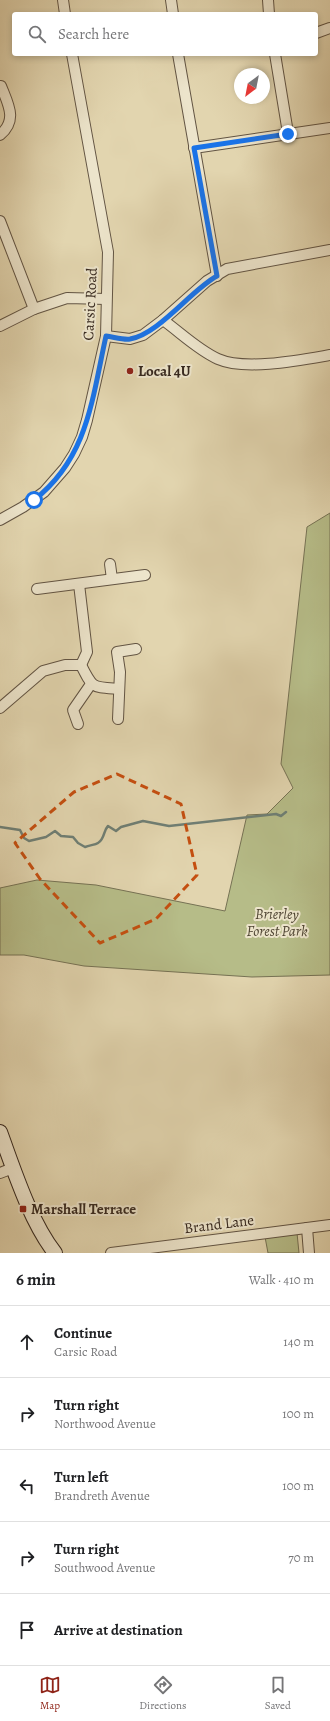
<!DOCTYPE html>
<meta charset="utf-8">
<style>
:root{--surface:#fff;--page:#f6f6f6;--text:#202124;--muted:#757577;--line:#e0e0e0;--accent:#8f2418}
body{margin:0;font-family:Alegreya,serif;background:var(--page);color:var(--text)}
.compass{position:absolute;left:234px;top:68px;width:36px;height:36px;border-radius:50%;background:var(--surface);box-shadow:0 2px 6px #0003;rotate:212deg}
.stop{position:absolute;width:12px;height:12px;margin:-9px;border:3px solid #1a73e8;border-radius:50%;background:#fff}
.stop.end{background:#1a73e8;border-color:#fff;box-shadow:0 1px 4px #0008}
.list{margin:0;padding:0;list-style:none}
h2{display:flex;justify-content:space-between;align-items:center;height:52px;margin:0;padding:0 16px;font-size:17px}
h2 small{font-size:13px;font-weight:400;color:var(--muted)}
.list li{display:grid;grid-template-columns:26px 1fr auto;gap:12px;align-items:center;box-sizing:border-box;height:72px;padding:0 16px;border-top:1px solid var(--line)}
.list b{display:block;font-size:15px;white-space:nowrap}
.list p{margin:0;font-size:13px;white-space:nowrap;color:var(--muted)}
.list em{font-size:13px;font-style:normal;color:var(--muted)}
.icon{flex:none;width:22px;height:22px;fill:none;stroke:currentColor;stroke-width:2;stroke-linecap:round;stroke-linejoin:round}
.map{position:relative;flex:none;width:330px;height:1253px;overflow:hidden}
.search{position:absolute;background:var(--surface);box-shadow:0 2px 6px #0003;left:12px;right:12px;top:12px;height:44px;display:flex;align-items:center;gap:10px;box-sizing:border-box;padding:0 14px;border-radius:4px;color:var(--muted);font-size:15px}
.sheet{height:412px;background:var(--surface)}
nav{display:flex;justify-content:space-around;align-items:center;box-sizing:border-box;height:56px;border-top:1px solid var(--line);background:var(--surface);font-size:11px;color:var(--muted)}
nav a{display:grid;justify-items:center;gap:2px}
nav .on{color:var(--accent)}
.map>svg:first-child{display:block}
.green{fill:#b6bc88;stroke:#767254}
.lines{fill:none;stroke-linecap:round;stroke-linejoin:round}
.stream{stroke:#6f7f75;stroke-width:2.5}
.minor-casing{stroke:#625443;stroke-width:12}
.secondary-casing{stroke:#37291f;stroke-width:16}
.minor{stroke:#ece4cb;stroke-width:10}
.secondary{stroke:#ece4cb;stroke-width:14}
.route{stroke:#1a73e8;stroke-width:5}
.marked{fill:none;stroke:#c54f10;stroke-width:3;stroke-dasharray:8 5;stroke-linejoin:round}
.poi-dot{fill:#8f2418;stroke:#ece4cb;stroke-width:1.5}
.labels{text-anchor:middle;stroke-width:4;stroke-linejoin:round;paint-order:stroke}
.street-label{font-size:15px;fill:#37291f;stroke:#ece4cb}
.poi-label{font-size:15px;font-weight:bold;fill:#37291f;stroke:#ece4cb;text-anchor:start}
.park-label{font-size:15px;font-style:italic;fill:#504634;stroke:#ece4cb}
</style>
<div class="map">
<svg width="330" height="1253" viewBox="0 0 330 1253">
<rect width="100%" height="100%" fill="#e2d5af"/>
<filter id="stains"><feTurbulence type="fractalNoise" baseFrequency=".005" numOctaves="4"/><feColorMatrix values="0 0 0 0 .2 0 0 0 0 .09 0 0 0 0 .02 0 0 0 .5 -.17"/></filter>
<radialGradient id="worn" r=".72"><stop offset=".6" stop-color="#630" stop-opacity="0"/><stop offset="1" stop-color="#630" stop-opacity=".3"/></radialGradient>
<g class="green">
<polygon points="330,513 330,975 252,977 84,966 24,955 0,955 0,888 37,880 96,885 225,911 247,815 267,814 293,788 281,764 307,527"/>
<polygon points="297,1233 299,1253 268,1253 265,1237"/>
</g>
<g class="lines">
<path class="stream" d="M0,827L20,830L24,838L29,841L46,837L55,831L61,836L73,837L78,843L85,847C90,845 95,845 98,843C105,839 103,831 108,826L116,831L121,827L143,821L169,826L276,814L281,816L286,812"/>
<g class="minor-casing">
<g id="minor">
<polyline points="63,0 65,14"/>
<polyline points="171,0 173,14"/>
<polyline points="268,0 269,14"/>
<polyline points="316,33 330,28"/>
<polyline points="178,54 217,276"/>
<polyline points="275,54 288,133"/>
<path d="M0,135C18,120 8,104 1,86"/>
<polyline points="194,148 330,128"/>
<polyline points="0,221 34,309"/>
<path d="M163,320C181,333 198,350 218,359C245,371 301,360 330,355"/>
<polyline points="0,326 34,309 67,298 106,299"/>
<polyline points="106,336 130,339 143,335 163,320 207,281 227,269 330,250"/>
<polyline points="0,520 23,507 44,492 65,468 74,454 82,437 87,420 106,336 108,252 72,54"/>
<polyline points="110,564 112,579"/>
<polyline points="37,589 145,575"/>
<path d="M81,665C93,689 92,687 119,689"/>
<polyline points="0,708 43,671 65,665 81,665 87,652 79,584"/>
<polyline points="118,719 120,672 117,652 136,649"/>
<polyline points="78,724 73,710 91,684"/>
<polyline points="0,1173 13,1168"/>
<polyline points="307,1228 309,1253"/>
<polyline points="111,1253 330,1225"/>
</g>
</g>
<g class="secondary-casing">
<path id="secondary" d="M0,1132C14,1170 30,1221 55,1253"/>
</g>
<use href="#minor" class="minor"/>
<use href="#secondary" class="secondary"/>
</g>
<g class="lines">
<path class="route" d="M34,500C88,458 92,399 106,336C114,337 123,340 130,339C159,334 191,290 217,276L194,148L288,134"/>
</g>
<path class="marked" d="M117,774L181,804L197,875L156,919L100,943L40,879L15,843L74,792Z"/>
<g class="poi-dot">
<circle cx="130" cy="371" r="4"/>
<rect x="19" y="1205" width="8" height="8" rx="2"/>
</g>
<g class="labels">
<g class="street-label">
<text transform="translate(90 304) rotate(-87)" y="5">Carsic Road</text>
<text transform="translate(219 1224) rotate(-7)" y="5">Brand Lane</text>
</g>
<g class="poi-label">
<text x="138" y="376">Local 4U</text>
<text x="31" y="1214">Marshall Terrace</text>
</g>
<g class="park-label">
<text x="277" y="919">Brierley<tspan x="277" dy="17">Forest Park</tspan></text>
</g>
</g>
<rect width="100%" height="100%" filter="url(#stains)"/>
<rect width="100%" height="100%" fill="url(#worn)"/>
</svg>
<svg class="compass" viewBox="-18 -18 36 36"><path d="M0-13l5 13h-10z" fill="#e53935"/><path d="M0 13l5-13h-10z" fill="#757577"/></svg>
<div class="stop" style="left:34px;top:500px"></div>
<div class="stop end" style="left:288px;top:134px"></div>
<div class="search"><svg class="icon" aria-label="search" viewBox="0 0 24 24"><circle cx="10" cy="10" r="6"/><path d="M15 15l6 6"/></svg>Search here</div>
</div>
<section class="sheet">
<h2>6 min<small>Walk · 410 m</small></h2>
<ul class="list">
<li><svg class="icon" aria-label="ahead" viewBox="0 0 24 24"><path d="M12 20V5M6 11l6-6 6 6"/></svg><div><b>Continue</b><p>Carsic Road</p></div><em>140 m</em></li>
<li><svg class="icon" aria-label="right" viewBox="0 0 24 24"><path d="M7 20v-9h11M14 6l5 5-5 5"/></svg><div><b>Turn right</b><p>Northwood Avenue</p></div><em>100 m</em></li>
<li><svg class="icon" aria-label="left" viewBox="0 0 24 24"><path d="M17 20v-9H6M10 6l-5 5 5 5"/></svg><div><b>Turn left</b><p>Brandreth Avenue</p></div><em>100 m</em></li>
<li><svg class="icon" aria-label="right" viewBox="0 0 24 24"><path d="M7 20v-9h11M14 6l5 5-5 5"/></svg><div><b>Turn right</b><p>Southwood Avenue</p></div><em>70 m</em></li>
<li><svg class="icon" aria-label="arrive" viewBox="0 0 24 24"><path d="M6 21V4h12l-3 4 3 4H6"/></svg><div><b>Arrive at destination</b></div></li>
</ul>
</section>
<nav>
<a class="on"><svg class="icon" aria-label="map" viewBox="0 0 24 24"><path d="M3 6l6-2 6 2 6-2v14l-6 2-6-2-6 2zM9 4v14M15 6v14"/></svg>Map</a>
<a><svg class="icon" aria-label="directions" viewBox="0 0 24 24"><path d="M12 3l9 9-9 9-9-9zM9 14v-3h6M13 9l2 2-2 2"/></svg>Directions</a>
<a><svg class="icon" aria-label="saved" viewBox="0 0 24 24"><path d="M7 4h10v16l-5-4-5 4z"/></svg>Saved</a>
</nav>
